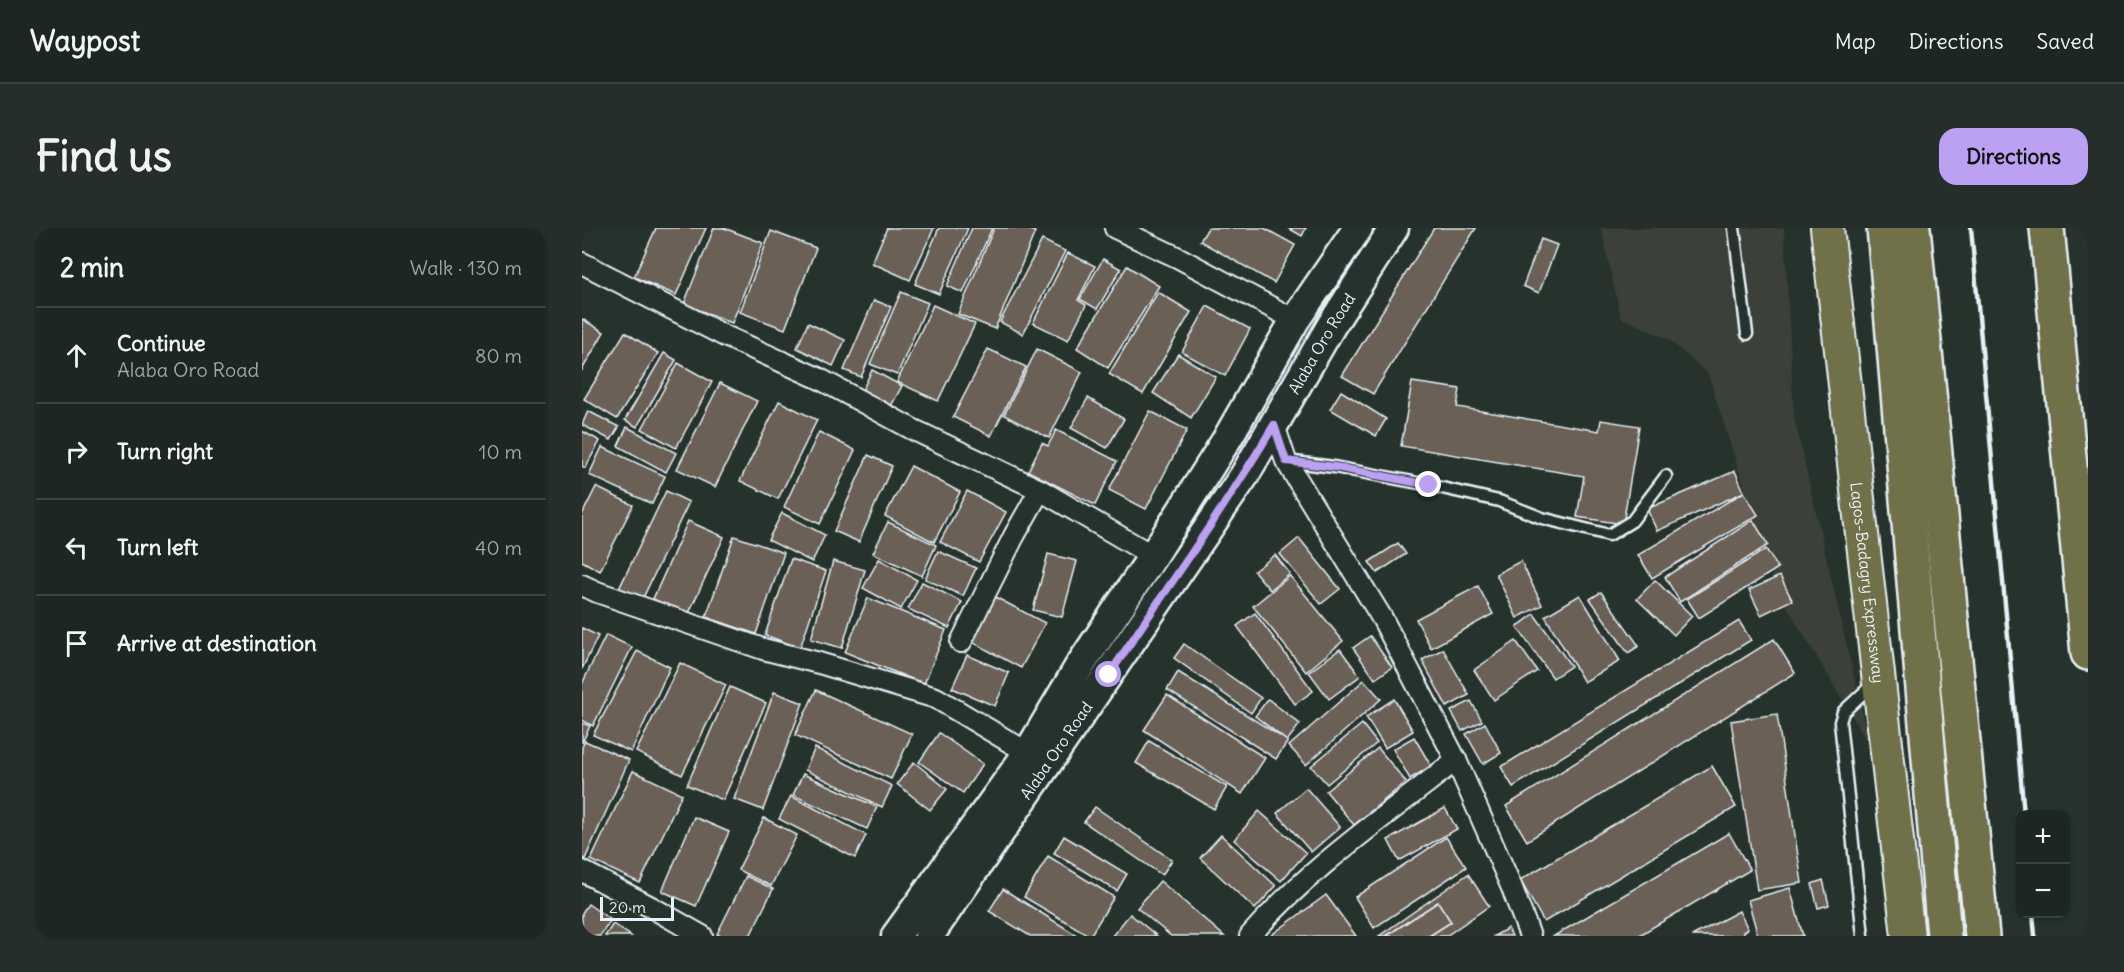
<!DOCTYPE html>
<meta charset="utf-8">
<style>
:root{--surface:#1c2622;--page:#252e2a;--text:#f1f3f6;--muted:#a0a5a5;--line:#3a4340;--accent:#bca0f2}
body{margin:0;font-family:Delius,sans-serif;background:var(--page);color:var(--text)}
.controls{position:absolute;right:18px;bottom:18px;display:grid;overflow:hidden;border-radius:12px;box-shadow:0 2px 4px #0004}
.controls button{width:54px;height:54px;display:grid;place-items:center;padding:0;border:0;border-bottom:2px solid var(--line);background:var(--surface);color:var(--text);font:30px sans-serif}
.scale{position:absolute;left:18px;bottom:15px;width:74px;box-sizing:border-box;padding-left:6px;border:3px solid #e8f1f8;border-top:0;font-size:16px;line-height:21px;white-space:nowrap;color:#e8f1f8;-webkit-text-stroke:4px #26332d;paint-order:stroke}
.stop{position:absolute;width:18px;height:18px;margin:-14px;border:4px solid #bca0f2;border-radius:50%;background:#fff}
.stop.end{background:#bca0f2;border-color:#fff;box-shadow:0 2px 6px #0008}
.list{margin:0;padding:0;list-style:none}
h2{display:flex;justify-content:space-between;align-items:center;height:78px;margin:0;padding:0 24px;font-size:26px}
h2 small{font-size:20px;font-weight:400;color:var(--muted)}
.list li{display:grid;grid-template-columns:39px 1fr auto;gap:18px;align-items:center;box-sizing:border-box;height:96px;padding:0 24px;border-top:2px solid var(--line)}
.list b{display:block;font-size:22px;white-space:nowrap}
.list p{margin:0;font-size:20px;white-space:nowrap;color:var(--muted)}
.list em{font-size:20px;font-style:normal;color:var(--muted)}
.icon{flex:none;width:33px;height:33px;fill:none;stroke:currentColor;stroke-width:2;stroke-linecap:round;stroke-linejoin:round}
.map{position:relative;flex:none;width:1506px;height:708px;overflow:hidden;border-radius:18px}
header{display:flex;align-items:center;gap:36px;box-sizing:border-box;height:84px;padding:0 30px;background:var(--surface);border-bottom:2px solid var(--line)}
header strong{font-size:28px}
nav{display:flex;gap:33px;margin-inline-start:auto;font-size:21px}
.intro{display:flex;align-items:center;justify-content:space-between;box-sizing:border-box;height:144px;padding:0 36px}
h1{margin:0;font-size:42px}
.button{padding:15px 27px;border-radius:18px;background:var(--accent);color:#111;font-size:21px;font-weight:700}
main{display:flex;gap:36px;padding:0 36px}
aside{flex:1;background:var(--surface);border-radius:18px;box-shadow:0 2px 4px #0004}
.map>svg:first-child{display:block}
.built{fill:#3b4039}
.building{fill:#6b6055;stroke:#e8f1f8;stroke-width:1.5}
.lines{fill:none;stroke-linecap:round;stroke-linejoin:round}
.lane-casing{stroke:#e8f1f8;stroke-width:15}
.street-casing{stroke:#e8f1f8;stroke-width:24}
.secondary-casing{stroke:#e8f1f8;stroke-width:33}
.primary-casing{stroke:#e8f1f8;stroke-width:36}
.highway-casing{stroke:#e8f1f8;stroke-width:38}
.lane{stroke:#26332d;stroke-width:10}
.street{stroke:#26332d;stroke-width:20}
.secondary{stroke:#26332d;stroke-width:28}
.primary{stroke:#6f704a;stroke-width:32}
.highway{stroke:#6f704a;stroke-width:33}
.rail{stroke:#e8f1f8;stroke-width:4.5}
.route{stroke:#bca0f2;stroke-width:8}
.labels{text-anchor:middle;stroke-width:4.5;stroke-linejoin:round;paint-order:stroke}
.street-label{font-size:16px;fill:#e8f1f8;stroke:#26332d}
</style>
<header>
<strong>Waypost</strong>
<nav><a>Map</a><a>Directions</a><a>Saved</a></nav>
</header>
<div class="intro"><h1>Find us</h1><a class="button">Directions</a></div>
<main>
<aside>
<h2>2 min<small>Walk · 130 m</small></h2>
<ul class="list">
<li><svg class="icon" aria-label="ahead" viewBox="0 0 24 24"><path d="M12 20V5M6 11l6-6 6 6"/></svg><div><b>Continue</b><p>Alaba Oro Road</p></div><em>80 m</em></li>
<li><svg class="icon" aria-label="right" viewBox="0 0 24 24"><path d="M7 20v-9h11M14 6l5 5-5 5"/></svg><div><b>Turn right</b></div><em>10 m</em></li>
<li><svg class="icon" aria-label="left" viewBox="0 0 24 24"><path d="M17 20v-9H6M10 6l-5 5 5 5"/></svg><div><b>Turn left</b></div><em>40 m</em></li>
<li><svg class="icon" aria-label="arrive" viewBox="0 0 24 24"><path d="M6 21V4h12l-3 4 3 4H6"/></svg><div><b>Arrive at destination</b></div></li>
</ul>
</aside>
<div class="map">
<svg width="1506" height="708" viewBox="0 0 1506 708">
<rect width="100%" height="100%" fill="#26332d"/>
<filter id="ink" filterUnits="userSpaceOnUse"><feTurbulence type="fractalNoise" baseFrequency=".0167" numOctaves="2"/><feDisplacementMap in="SourceGraphic" scale="12" xChannelSelector="R" yChannelSelector="G"/><feConvolveMatrix kernelMatrix="1 2 1 2 8 2 1 2 1" color-interpolation-filters="sRGB"/></filter>
<g filter="url(#ink)">
<polygon class="built" points="1019,0 1202,0 1212,190 1288,518 1195,362 1126,146 1085,110 1039,90"/>
<g class="building">
<polygon points="74,0 124,0 94,67 52,49"/>
<polygon points="132,0 142,0 181,15 150,95 102,76"/>
<polygon points="305,0 352,0 328,52 290,35"/>
<polygon points="357,0 386,0 357,66 333,56"/>
<polygon points="390,0 410,0 381,65 365,58"/>
<polygon points="412,0 443,0 453,4 413,101 376,86"/>
<polygon points="626,0 682,0 713,17 692,55 618,13"/>
<polygon points="706,0 724,0 720,8"/>
<polygon points="852,0 894,0 791,166 760,148"/>
<polygon points="189,3 234,20 203,101 158,84"/>
<polygon points="959,11 975,17 957,65 941,58"/>
<polygon points="460,12 483,23 441,106 418,94"/>
<polygon points="486,25 513,38 496,72 504,77 486,112 451,95"/>
<polygon points="521,31 539,41 515,81 498,71"/>
<polygon points="545,38 577,58 526,140 495,120"/>
<polygon points="319,64 346,75 315,147 288,136"/>
<polygon points="576,64 609,84 561,166 527,146"/>
<polygon points="292,72 309,79 279,149 262,142"/>
<polygon points="351,77 393,96 356,173 315,154"/>
<polygon points="625,78 668,101 643,148 600,124"/>
<polygon points="0,91 22,104 0,142"/>
<polygon points="226,95 263,112 251,138 215,120"/>
<polygon points="43,104 76,125 35,191 2,171"/>
<polygon points="406,121 444,139 409,208 371,189"/>
<polygon points="455,121 500,144 467,210 422,187"/>
<polygon points="82,125 94,132 55,199 43,192"/>
<polygon points="596,126 634,149 609,190 571,165"/>
<polygon points="96,135 130,154 94,220 60,201"/>
<polygon points="290,142 320,158 309,178 280,163"/>
<polygon points="830,154 878,161 875,179 1017,203 1019,192 1057,198 1041,296 995,289 1002,248 819,218"/>
<polygon points="138,155 175,173 133,259 95,241"/>
<polygon points="759,163 804,191 794,208 748,181"/>
<polygon points="506,170 542,191 525,220 489,200"/>
<polygon points="197,173 235,192 196,271 158,253"/>
<polygon points="6,183 37,199 29,212 0,197"/>
<polygon points="568,183 605,202 564,281 527,262"/>
<polygon points="45,199 94,225 84,244 36,218"/>
<polygon points="474,202 535,233 513,277 446,243 460,215 466,218"/>
<polygon points="0,203 18,213 3,240 0,238"/>
<polygon points="237,204 273,222 238,296 202,279"/>
<polygon points="20,219 83,248 70,276 7,247"/>
<polygon points="286,227 310,238 277,314 252,303"/>
<polygon points="329,238 378,264 352,314 303,288"/>
<polygon points="1153,243 1162,264 1075,303 1065,281"/>
<polygon points="14,259 51,277 18,343 0,333 0,287"/>
<polygon points="84,263 107,274 58,376 35,365"/>
<polygon points="385,263 424,284 397,334 358,314"/>
<polygon points="1162,264 1176,287 1070,350 1056,327"/>
<polygon points="200,285 243,307 230,334 186,312"/>
<polygon points="1171,292 1186,317 1098,374 1083,349"/>
<polygon points="106,293 142,309 106,387 71,371"/>
<polygon points="306,294 354,317 340,348 291,325"/>
<polygon points="152,308 202,325 174,406 124,389"/>
<polygon points="717,310 758,361 739,376 698,326"/>
<polygon points="816,315 824,326 795,345 787,334"/>
<polygon points="1184,321 1196,340 1117,390 1105,371"/>
<polygon points="356,323 394,340 381,368 343,351"/>
<polygon points="466,326 495,333 480,389 451,382"/>
<polygon points="693,327 708,346 688,362 672,343"/>
<polygon points="209,331 244,343 218,420 183,407"/>
<polygon points="297,331 335,352 319,381 281,360"/>
<polygon points="251,333 283,342 260,420 229,411"/>
<polygon points="939,333 960,377 935,390 914,346"/>
<polygon points="708,348 761,413 724,444 671,378"/>
<polygon points="1198,348 1210,372 1179,387 1167,362"/>
<polygon points="1073,352 1110,388 1092,407 1055,371"/>
<polygon points="340,354 380,374 367,400 326,381"/>
<polygon points="896,358 911,386 849,420 834,391"/>
<polygon points="1019,364 1057,418 1046,425 1008,371"/>
<polygon points="998,367 1038,433 1002,454 963,388"/>
<polygon points="413,369 463,395 439,440 390,414"/>
<polygon points="286,370 364,402 342,456 263,424"/>
<polygon points="673,385 731,463 713,476 655,398"/>
<polygon points="952,386 989,438 971,450 935,399"/>
<polygon points="1157,393 1169,412 931,559 919,539"/>
<polygon points="0,400 16,408 0,441"/>
<polygon points="24,407 50,419 11,498 0,492 0,456"/>
<polygon points="788,408 810,439 793,451 771,420"/>
<polygon points="1192,411 1213,445 945,613 924,578"/>
<polygon points="934,413 955,443 912,472 892,442"/>
<polygon points="602,416 679,470 669,485 592,430"/>
<polygon points="758,421 778,448 747,471 727,444"/>
<polygon points="861,421 887,467 865,479 840,432"/>
<polygon points="55,423 88,439 49,524 11,507"/>
<polygon points="385,427 427,445 413,478 370,460"/>
<polygon points="98,435 144,457 100,547 54,524"/>
<polygon points="596,444 706,513 694,531 585,462"/>
<polygon points="782,452 799,471 724,537 707,518"/>
<polygon points="148,459 184,475 141,572 105,557"/>
<polygon points="234,462 330,506 309,551 213,507"/>
<polygon points="192,464 221,475 181,582 152,571"/>
<polygon points="585,467 683,530 660,566 562,502"/>
<polygon points="686,471 718,496 705,513 673,488"/>
<polygon points="812,471 831,503 803,520 784,489"/>
<polygon points="889,473 900,493 880,503 869,483"/>
<polygon points="1195,486 1220,655 1175,662 1149,493"/>
<polygon points="0,495 8,498 0,515"/>
<polygon points="903,495 919,525 901,536 884,506"/>
<polygon points="780,496 795,515 745,556 729,538"/>
<polygon points="357,505 401,536 381,565 337,534"/>
<polygon points="832,509 849,538 828,551 811,521"/>
<polygon points="3,513 47,532 3,631 0,630 0,519"/>
<polygon points="567,513 645,559 632,581 554,535"/>
<polygon points="233,520 310,558 300,579 223,542"/>
<polygon points="796,520 824,554 772,597 744,563"/>
<polygon points="332,534 365,561 348,582 315,556"/>
<polygon points="1130,538 1154,579 962,694 938,652"/>
<polygon points="51,543 100,566 58,655 9,632"/>
<polygon points="221,546 295,579 285,601 211,567"/>
<polygon points="724,560 758,599 729,624 695,585"/>
<polygon points="209,568 284,607 273,630 197,591"/>
<polygon points="513,579 590,632 580,647 502,594"/>
<polygon points="863,580 875,601 817,633 806,612"/>
<polygon points="677,583 724,625 699,653 652,612"/>
<polygon points="112,589 147,604 114,678 80,663"/>
<polygon points="182,590 215,607 189,658 156,642"/>
<polygon points="1147,605 1168,642 1056,708 972,708"/>
<polygon points="639,607 694,658 673,681 618,630"/>
<polygon points="482,608 545,646 535,663 472,625"/>
<polygon points="864,609 884,639 792,700 773,669"/>
<polygon points="466,628 532,669 508,708 442,669"/>
<polygon points="886,646 907,678 864,708 847,708 869,694 856,674 804,708 797,708"/>
<polygon points="164,648 191,661 168,708 140,708 135,706"/>
<polygon points="1241,652 1247,677 1236,680 1230,656"/>
<polygon points="578,653 642,708 589,708 555,680"/>
<polygon points="1208,660 1221,708 1176,708 1166,672"/>
<polygon points="421,661 496,708 448,708 407,683"/>
<polygon points="744,667 774,708 688,708"/>
<polygon points="856,674 869,694 847,708 804,708"/>
<polygon points="6,676 29,692 18,708 0,708 0,685"/>
<polygon points="1157,683 1166,701 1161,704 1163,708 1110,708"/>
<polygon points="548,686 575,708 530,708"/>
<polygon points="31,696 49,708 23,708"/>
<polygon points="926,700 930,708 912,708"/>
</g>
<g class="lines">
<g class="lane-casing">
<g id="lane">
<polyline points="1152,0 1165,106"/>
<polyline points="704,233 752,239 847,257 917,273 960,290 1027,307 1050,293 1084,248"/>
<polyline points="1281,708 1258,494 1261,484 1293,454"/>
</g>
</g>
<g class="street-casing">
<g id="street">
<polyline points="533,0 597,30 713,92"/>
<polyline points="0,35 143,108 236,150 330,201 458,262 571,328"/>
<polyline points="692,197 704,233 800,390 874,532 930,660 948,708"/>
<polyline points="0,357 15,364 181,421 237,435 354,470 446,525"/>
<polyline points="379,414 432,308 458,262"/>
<polyline points="0,643 69,679 120,708"/>
<path d="M668,708C727,640 804,588 874,532"/>
</g>
</g>
<g class="secondary-casing">
<g id="secondary">
<polyline points="314,708 446,525 497,439 571,328 645,211 713,92 776,0"/>
<path id="s1" d="M347,708L662,248L749,98L812,0"/>
</g>
</g>
<g class="primary-casing">
<g id="primary">
<path id="s2" d="M1245,0L1326,708"/>
</g>
</g>
<g class="highway-casing">
<g id="highway">
<polyline points="1302,0 1362,708"/>
<polyline points="1331,0 1400,708"/>
<polyline points="1465,0 1506,425"/>
</g>
</g>
<use href="#lane" class="lane"/>
<use href="#street" class="street"/>
<use href="#secondary" class="secondary"/>
<use href="#primary" class="primary"/>
<use href="#highway" class="highway"/>
<g class="rail">
<polyline points="1389,0 1442,586"/>
<polyline points="1451,686 1453,708"/>
</g>
</g>
</g>
<g class="lines" filter="url(#ink)">
<path class="route" d="M527,447C582,364 641,283 692,197L704,233L753,239L847,257"/>
</g>
<g class="labels">
<g class="street-label">
<text dy="6" stroke="none"><textPath href="#s1" startOffset="711">Alaba Oro Road</textPath></text>
<text dy="6" stroke="none"><textPath href="#s2" startOffset="357">Lagos-Badagry Expressway</textPath></text>
<text dy="6" stroke="none"><textPath href="#s1" startOffset="225">Alaba Oro Road</textPath></text>
</g>
</g>
</svg>
<div class="controls">
<button>+</button>
<button>−</button>
</div>
<div class="scale">20 m</div>
<div class="stop" style="left:527px;top:447px"></div>
<div class="stop end" style="left:847px;top:257px"></div>
</div>
</main>
